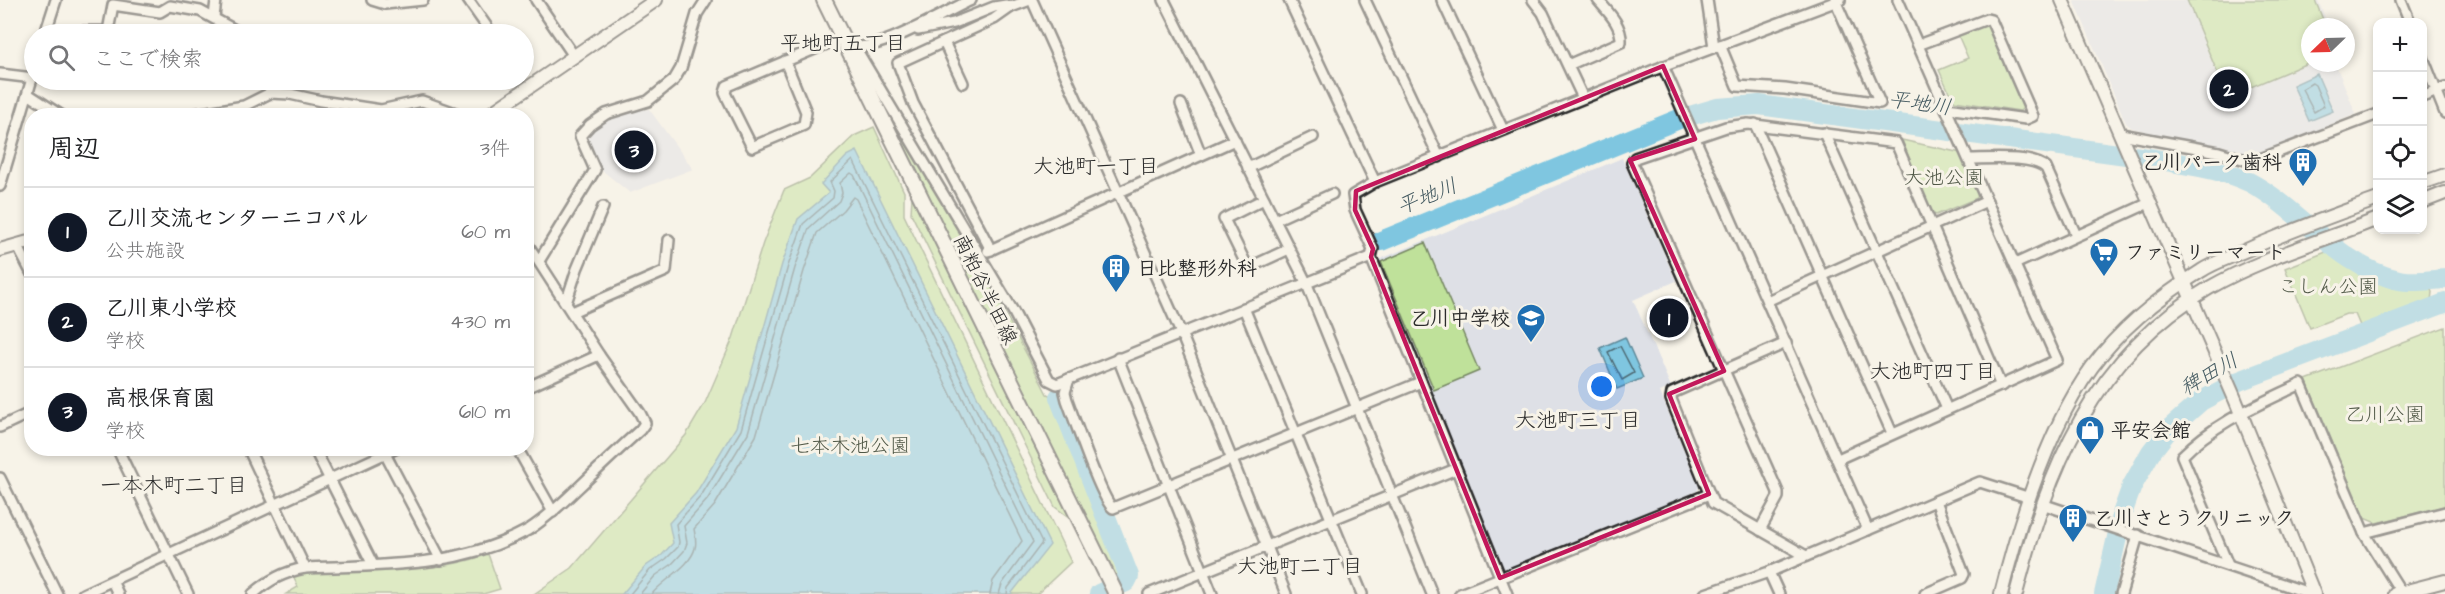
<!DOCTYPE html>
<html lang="ja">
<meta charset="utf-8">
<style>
:root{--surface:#fff;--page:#f6f6f6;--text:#202124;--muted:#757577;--line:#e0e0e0;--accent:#111827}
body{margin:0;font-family:"Architects Daughter","Klee One",sans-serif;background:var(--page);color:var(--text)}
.controls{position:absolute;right:18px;top:18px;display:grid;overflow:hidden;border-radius:12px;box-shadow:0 3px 9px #0003}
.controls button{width:54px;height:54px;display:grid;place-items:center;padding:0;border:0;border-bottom:2px solid var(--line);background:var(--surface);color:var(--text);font:30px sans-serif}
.compass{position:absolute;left:2301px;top:18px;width:54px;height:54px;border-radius:50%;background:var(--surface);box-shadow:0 3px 9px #0003;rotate:247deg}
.you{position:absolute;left:1602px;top:387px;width:21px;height:21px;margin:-15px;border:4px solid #fff;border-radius:50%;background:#1a73e8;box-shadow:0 0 0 9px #1a73e833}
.badge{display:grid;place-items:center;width:39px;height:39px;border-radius:50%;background:var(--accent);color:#fff;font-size:20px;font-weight:700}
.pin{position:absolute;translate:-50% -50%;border:3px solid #fff;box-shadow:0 2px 6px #0006}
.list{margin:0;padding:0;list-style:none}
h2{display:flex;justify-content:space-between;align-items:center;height:78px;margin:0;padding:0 24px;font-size:26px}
h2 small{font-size:20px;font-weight:400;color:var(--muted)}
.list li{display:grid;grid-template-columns:39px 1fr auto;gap:18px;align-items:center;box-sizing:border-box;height:90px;padding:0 24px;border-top:2px solid var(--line)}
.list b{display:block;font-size:22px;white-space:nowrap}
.list p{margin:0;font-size:20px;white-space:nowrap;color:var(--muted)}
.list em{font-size:20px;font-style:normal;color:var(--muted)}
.icon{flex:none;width:33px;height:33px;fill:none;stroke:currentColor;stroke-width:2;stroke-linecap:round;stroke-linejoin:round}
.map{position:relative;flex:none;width:2445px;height:594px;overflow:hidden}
.search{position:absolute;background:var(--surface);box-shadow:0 3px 9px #0003;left:24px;top:24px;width:510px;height:66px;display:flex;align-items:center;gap:15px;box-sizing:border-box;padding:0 21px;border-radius:33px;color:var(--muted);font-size:22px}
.panel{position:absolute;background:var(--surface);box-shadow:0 3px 9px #0003;left:24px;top:108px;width:510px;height:348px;border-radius:24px}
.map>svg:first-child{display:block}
.built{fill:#dee0e6}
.green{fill:#bfe19a;stroke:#758662;stroke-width:1.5}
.water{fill:#7fc6e0;stroke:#5d8898;stroke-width:1.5}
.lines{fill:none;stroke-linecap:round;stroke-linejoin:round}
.shore{stroke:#4d6973;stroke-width:1.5}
.river{stroke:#7fc6e0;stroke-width:20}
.minor-casing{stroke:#2b2b2b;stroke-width:14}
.tertiary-casing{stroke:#2b2b2b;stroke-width:16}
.secondary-casing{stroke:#2b2b2b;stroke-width:18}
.minor{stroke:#f7f3e8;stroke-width:9}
.tertiary{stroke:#f7f3e8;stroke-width:12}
.secondary{stroke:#f7f3e8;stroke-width:14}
.marked{fill:none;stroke:#c2185b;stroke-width:4.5;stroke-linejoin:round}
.labels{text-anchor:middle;stroke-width:6;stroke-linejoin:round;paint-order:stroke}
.poi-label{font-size:20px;font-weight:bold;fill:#2b2b2b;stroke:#f7f3e8;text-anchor:start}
.park-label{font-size:20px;fill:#505847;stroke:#f7f3e8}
.street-label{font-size:20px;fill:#2b2b2b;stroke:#f7f3e8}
.neighbourhood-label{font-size:21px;fill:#2b2b2b;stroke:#f7f3e8}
.water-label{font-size:21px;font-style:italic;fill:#445a61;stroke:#f7f3e8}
</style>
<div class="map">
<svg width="2445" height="594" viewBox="0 0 2445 594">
<rect width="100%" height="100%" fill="#f7f3e8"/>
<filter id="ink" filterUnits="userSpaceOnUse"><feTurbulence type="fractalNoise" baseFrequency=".0167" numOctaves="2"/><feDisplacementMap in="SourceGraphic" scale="12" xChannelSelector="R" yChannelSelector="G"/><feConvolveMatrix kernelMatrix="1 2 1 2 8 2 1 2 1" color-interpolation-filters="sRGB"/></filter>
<g filter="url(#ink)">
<g class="built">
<polygon points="2074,0 2318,0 2329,27 2310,27 2310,63 2341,63 2336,65 2356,114 2251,158 2132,128 2126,123"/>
<polygon points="649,109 693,169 630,193 593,163 583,137 586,132 597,127 600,123 613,115"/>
<polygon points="1622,158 1676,281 1633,300 1671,387 1660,392 1699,487 1697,491 1516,568 1504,569 1497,560 1378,260"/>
</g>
<g class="green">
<polygon points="2187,0 2315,0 2326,27 2310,27 2310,62 2239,92 2220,79"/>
<polygon points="1985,24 1989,26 2023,108 2020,111 1955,101 1952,98 1939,70 1968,58 1958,35"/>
<path d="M870,81C934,182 993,287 1047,394L1056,398L1124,574L1116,582Z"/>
<polygon points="874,127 904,192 904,215 1071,562 1037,594 534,594 572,568 686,435 705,403 733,338 763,243 784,190 810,178 854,136"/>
<polygon points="1902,140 1961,153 1978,194 1977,198 1936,215 1931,213"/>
<polygon points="912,197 1070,518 1055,507 911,213"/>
<polygon points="1425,243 1479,371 1434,390 1381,262"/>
<polygon points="2331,250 2366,270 2401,285 2429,285 2432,292 2431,301 2361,328 2355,314 2346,314 2310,328 2285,268"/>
<polygon points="2445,327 2445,506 2376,523 2364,518 2306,380"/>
<path d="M488,554L500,589L483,594H286L298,587L293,576L302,573C361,570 433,575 488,554Z"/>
</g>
<g class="water">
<polygon points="2317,74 2333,111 2309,121 2293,85"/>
<polygon points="857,151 1050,545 1011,594 622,594 646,566 662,555 673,543 669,523 696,493 736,427 782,264 798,219 829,193 821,184 847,156"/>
<polygon points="1625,337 1643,378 1617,389 1600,348"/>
</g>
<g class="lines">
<g class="shore">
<polygon points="2312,83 2315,85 2324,106 2314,112 2302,89"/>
<polygon points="1620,346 1634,373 1622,380 1608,352"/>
<polyline points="630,594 650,570 666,559 678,547 679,542 676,524 701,496 741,430 788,266 803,224 833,198 834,191 830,182 853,160 1042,543 1008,588 1007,594"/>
<polyline points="640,594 655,576 671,565 684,551 687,543 684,526 707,500 748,433 795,268 809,228 839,201 842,193 840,183 851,173 854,175 1033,542 1002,584 999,594"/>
<path d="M652,594C663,580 691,566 695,548C697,542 695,535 694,529L715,505L756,436L804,271L817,233L843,210L853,197L856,199L1022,541L993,581L990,594"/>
</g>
<g class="river">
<path d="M1381,241L1679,119L1717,108L1759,105L2155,159C2186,165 2220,168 2249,182C2301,209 2338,267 2399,280C2412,283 2431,280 2445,279"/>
<polyline points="1059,397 1129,576 1126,582 1099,594"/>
<polyline points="2104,594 2123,511 2132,486 2151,452 2169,429 2201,401 2239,381 2445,303"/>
</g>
<g class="minor-casing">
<g id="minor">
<polyline points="372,0 385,4 423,0"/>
<polyline points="468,0 492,34"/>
<polyline points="536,0 574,56"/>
<polyline points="1032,0 1181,333 1286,594"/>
<polyline points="1164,0 1306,282 1432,594"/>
<polyline points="1289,0 1375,182"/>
<polyline points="1365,0 1439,157"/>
<polyline points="1442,0 1503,130"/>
<polyline points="1533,0 1543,13 1583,98"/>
<polyline points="1707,0 1714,47"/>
<polyline points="2401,0 2410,22"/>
<polyline points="214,17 216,0"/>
<polyline points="918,30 954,23 994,7 1006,5 1011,7 1030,0"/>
<polyline points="46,32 108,31 113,5 160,12 170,6 200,11 242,34"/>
<polyline points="45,34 56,0"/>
<polyline points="944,42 963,83"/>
<path d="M851,45C872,56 948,10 971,0"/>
<polyline points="1720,45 1737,86 1785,89 1880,103 1835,0"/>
<polyline points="1918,45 1987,19 1991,20 2033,116 2026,119 1947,108"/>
<polyline points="855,47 1013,311 1049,380 1057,384 1371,257"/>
<polyline points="2422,55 2445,113"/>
<polyline points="785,61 806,112 804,125 752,147 725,93 727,86 843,37"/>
<path d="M1568,65L1621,42C1622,25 1608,12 1598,0"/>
<polyline points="1663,66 1868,530"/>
<polyline points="0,74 33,78"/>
<polyline points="269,80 270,93"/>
<polyline points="28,94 62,116"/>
<polyline points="2422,97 2445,88"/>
<polyline points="1181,104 1201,155"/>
<polyline points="183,116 244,106 270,93 290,94 321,101 381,110 422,101 464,116"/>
<polyline points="1755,124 1892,433"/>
<polyline points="1824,133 1947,409"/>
<polyline points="2121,134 2219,152 2252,162 2378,114"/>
<path d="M1970,159C1988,159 2033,155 2046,168L2076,235"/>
<polyline points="1248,168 1313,137"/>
<polyline points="0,186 34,72"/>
<polyline points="1264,199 1224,219 1248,268 1289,249"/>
<polyline points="1275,220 1332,194"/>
<polyline points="17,245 32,274"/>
<polyline points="991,250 913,103 898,63 994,19 1011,7"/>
<polyline points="988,251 1235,140"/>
<polyline points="539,261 595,170 580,136 590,125 606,114 648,101 674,80 681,68 697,14 706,0"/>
<polyline points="2015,264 2149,203"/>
<polyline points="1767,301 1987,201"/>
<polyline points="566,303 577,269 603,207"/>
<polyline points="1244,308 1362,594"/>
<polyline points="572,312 666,271 669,240"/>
<polyline points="1786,343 1672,393 1671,399 1713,503 1806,556"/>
<polyline points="1118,358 1212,594"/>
<path d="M1069,379L1065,392L1067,400C1074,418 1102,501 1113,508L1421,382"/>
<polyline points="526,388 599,355"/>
<polyline points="0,427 32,412"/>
<polyline points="117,448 188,594"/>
<polyline points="248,448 305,568"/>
<polyline points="314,448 373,565"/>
<polyline points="382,448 441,560"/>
<polyline points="517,448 553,512"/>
<polyline points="1838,459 2057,360 1898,0"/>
<polyline points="0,478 57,594"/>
<polyline points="2042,504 2312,594"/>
<polyline points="1760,530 1778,497 1778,492 1632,163 1635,158 1726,127 1748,124 1896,143 2001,386"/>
<polyline points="2364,533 2445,512"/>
<path d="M2228,565L2182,456C2215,422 2260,404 2301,384L2364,533L2401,592"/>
<polyline points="1769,572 1779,594"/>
<polyline points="112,581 118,594"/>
<polyline points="83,594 397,448"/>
<path d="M253,594C269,580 284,572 305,568C382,565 459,568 528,530C546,519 562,503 577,489C598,469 619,449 640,430L645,423L640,413L599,355L526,242"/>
<polyline points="1149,594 1456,469"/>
<polyline points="1460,594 1709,494"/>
<polyline points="1507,594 1371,257 1373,249 1355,210 1353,195 1375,182 1654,70 1840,0"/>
<polyline points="1705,594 1769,572 1980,482 2030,498"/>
<polyline points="1925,594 1962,578 1964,574 1936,501"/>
<polyline points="2121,594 2138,535"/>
</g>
</g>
<g class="tertiary-casing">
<g id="tertiary">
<polyline points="2062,0 2235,399 2314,594"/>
<polyline points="487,116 656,0"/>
<polyline points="2422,183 2445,175"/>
<polyline points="2422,202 2445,193"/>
<polyline points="0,250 32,241"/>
<path d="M2001,594C2019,522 2048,427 2092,367C2120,329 2161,296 2201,271C2213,263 2228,258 2242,252C2286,232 2332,216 2378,199"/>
<path d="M2016,594C2048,470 2092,356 2209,288C2261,258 2322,241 2378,219"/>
<polyline points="2395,594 2445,581"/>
</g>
</g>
<g class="secondary-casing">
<polyline id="secondary" points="824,0 1116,594"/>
</g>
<use href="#minor" class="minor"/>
<use href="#tertiary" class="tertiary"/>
<use href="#secondary" class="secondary"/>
</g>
</g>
<path d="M0 0H2445V594H0ZM1663,66L1695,139L1630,160L1724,371L1669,394L1709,494L1500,578L1371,257L1373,249L1355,210L1356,191Z" fill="#f7f3e8" fill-opacity=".55" fill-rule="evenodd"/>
<path class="marked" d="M1663,66L1695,139L1630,160L1724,371L1669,394L1709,494L1500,578L1371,257L1373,249L1355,210L1356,191Z"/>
<defs>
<g id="building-pin" transform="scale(1.5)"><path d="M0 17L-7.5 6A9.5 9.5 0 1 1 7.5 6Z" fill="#1f6fb2" stroke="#f7f3e8"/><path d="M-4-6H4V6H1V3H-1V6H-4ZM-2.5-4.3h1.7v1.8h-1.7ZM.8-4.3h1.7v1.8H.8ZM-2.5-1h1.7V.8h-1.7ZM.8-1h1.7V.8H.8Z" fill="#fff"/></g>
<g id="supermarket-pin" transform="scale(1.5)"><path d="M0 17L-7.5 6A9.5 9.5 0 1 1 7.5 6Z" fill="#1f6fb2" stroke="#f7f3e8"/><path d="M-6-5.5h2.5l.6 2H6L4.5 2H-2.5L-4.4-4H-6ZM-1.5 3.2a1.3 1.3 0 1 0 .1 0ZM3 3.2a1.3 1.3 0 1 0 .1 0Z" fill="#fff"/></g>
<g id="school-pin" transform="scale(1.5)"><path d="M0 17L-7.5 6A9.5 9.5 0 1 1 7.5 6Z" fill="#1f6fb2" stroke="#f7f3e8"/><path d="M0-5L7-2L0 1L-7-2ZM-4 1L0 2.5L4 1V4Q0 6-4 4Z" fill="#fff"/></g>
<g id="shop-pin" transform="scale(1.5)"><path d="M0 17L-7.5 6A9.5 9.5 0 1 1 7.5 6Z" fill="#1f6fb2" stroke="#f7f3e8"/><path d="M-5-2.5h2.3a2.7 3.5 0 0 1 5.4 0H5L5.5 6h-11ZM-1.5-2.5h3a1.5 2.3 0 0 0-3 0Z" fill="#fff"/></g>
</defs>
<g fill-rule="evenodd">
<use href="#building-pin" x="2303" y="162"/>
<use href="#supermarket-pin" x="2104" y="252"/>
<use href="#building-pin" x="1116" y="268"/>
<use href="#school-pin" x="1531" y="318"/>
<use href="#shop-pin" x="2090" y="430"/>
<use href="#building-pin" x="2073" y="518"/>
</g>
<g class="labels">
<g class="poi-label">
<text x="2282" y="169" text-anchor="end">乙川パーク歯科</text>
<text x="2125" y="259">ファミリーマート</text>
<text x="1137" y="275">日比整形外科</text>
<text x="1510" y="325" text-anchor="end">乙川中学校</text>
<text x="2111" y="437">平安会館</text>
<text x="2094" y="525">乙川さとうクリニック</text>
</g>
<g class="park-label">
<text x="1944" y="184">大池公園</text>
<text x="2328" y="293">こしん公園</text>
<text x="2385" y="421">乙川公園</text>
<text x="850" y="452">七本木池公園</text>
</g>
<g class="street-label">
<text transform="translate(986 289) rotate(64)" y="7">南粕谷半田線</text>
</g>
<g class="neighbourhood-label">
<text x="843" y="50">平地町五丁目</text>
<text x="1096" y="173">大池町一丁目</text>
<text x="1933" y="378">大池町四丁目</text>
<text x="1578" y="427">大池町三丁目</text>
<text x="174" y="492">一本木町二丁目</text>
<text x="1300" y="573">大池町二丁目</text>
</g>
<g class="water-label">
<text transform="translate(1920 103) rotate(8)" y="7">平地川</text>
<text transform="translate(1427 196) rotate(-22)" y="7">平地川</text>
<text transform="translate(2209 374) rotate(-30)" y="7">稗田川</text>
</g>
</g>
</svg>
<div class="controls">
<button>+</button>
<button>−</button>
<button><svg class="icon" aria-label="locate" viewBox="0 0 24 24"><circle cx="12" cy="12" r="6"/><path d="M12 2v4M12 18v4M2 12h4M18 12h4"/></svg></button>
<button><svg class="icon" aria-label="layers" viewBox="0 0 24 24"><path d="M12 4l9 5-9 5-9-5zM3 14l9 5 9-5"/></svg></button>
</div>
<svg class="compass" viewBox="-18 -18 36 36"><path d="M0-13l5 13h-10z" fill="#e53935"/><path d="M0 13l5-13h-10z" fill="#757577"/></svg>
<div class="you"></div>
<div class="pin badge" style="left:1669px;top:318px">1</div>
<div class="pin badge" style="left:2229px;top:89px">2</div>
<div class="pin badge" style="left:634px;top:150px">3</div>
<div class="search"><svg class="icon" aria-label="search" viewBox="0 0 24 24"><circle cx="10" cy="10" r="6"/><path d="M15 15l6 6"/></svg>ここで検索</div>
<section class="panel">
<h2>周辺<small>3件</small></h2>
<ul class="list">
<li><span class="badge">1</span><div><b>乙川交流センターニコパル</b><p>公共施設</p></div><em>60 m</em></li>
<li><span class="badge">2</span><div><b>乙川東小学校</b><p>学校</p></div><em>430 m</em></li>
<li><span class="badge">3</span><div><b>高根保育園</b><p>学校</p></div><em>610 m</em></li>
</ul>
</section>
</div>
